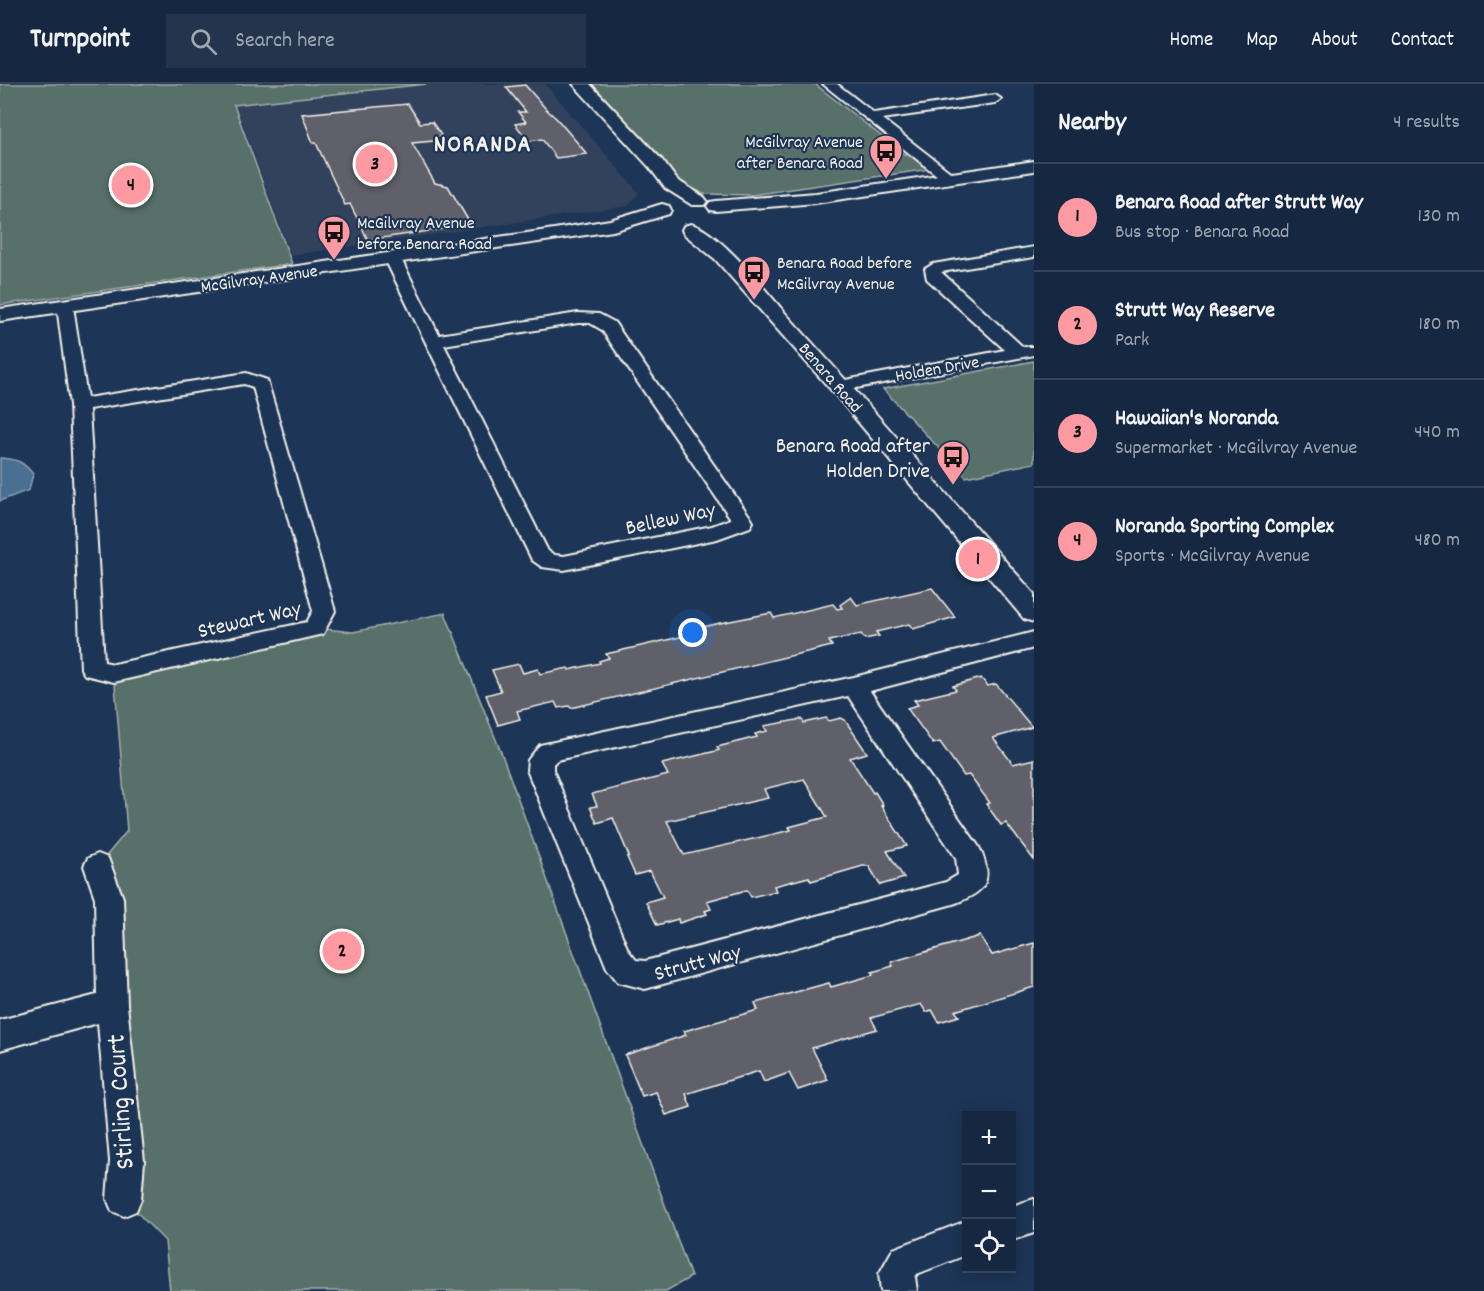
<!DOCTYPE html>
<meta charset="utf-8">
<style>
:root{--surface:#162841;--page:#23344c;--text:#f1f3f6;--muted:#9ea6b1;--line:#35445a;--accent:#ff9aa2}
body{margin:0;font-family:Dekko,sans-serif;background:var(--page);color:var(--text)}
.controls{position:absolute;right:18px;bottom:18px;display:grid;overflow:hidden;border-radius:0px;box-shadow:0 3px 15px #0003}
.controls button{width:54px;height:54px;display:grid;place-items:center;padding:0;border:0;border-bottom:2px solid var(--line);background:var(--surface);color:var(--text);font:30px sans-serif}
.you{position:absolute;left:693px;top:549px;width:21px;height:21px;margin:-15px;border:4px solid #fff;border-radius:50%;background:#1a73e8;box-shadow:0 0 0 9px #1a73e833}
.badge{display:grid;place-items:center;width:39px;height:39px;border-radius:50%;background:var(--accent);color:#111;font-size:20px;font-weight:700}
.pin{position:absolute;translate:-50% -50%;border:3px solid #fff;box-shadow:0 2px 6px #0006}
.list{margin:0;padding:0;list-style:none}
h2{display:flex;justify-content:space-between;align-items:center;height:78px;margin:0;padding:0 24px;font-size:26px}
h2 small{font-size:20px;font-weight:400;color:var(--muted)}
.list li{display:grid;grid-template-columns:39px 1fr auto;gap:18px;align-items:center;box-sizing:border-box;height:108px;padding:0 24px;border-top:2px solid var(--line)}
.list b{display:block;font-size:22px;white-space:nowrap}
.list p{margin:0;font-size:20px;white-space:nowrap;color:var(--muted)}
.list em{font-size:20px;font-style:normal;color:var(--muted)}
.icon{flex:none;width:33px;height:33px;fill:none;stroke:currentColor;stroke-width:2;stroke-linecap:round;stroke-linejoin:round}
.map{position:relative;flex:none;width:1034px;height:1207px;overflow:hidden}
header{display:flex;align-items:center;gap:36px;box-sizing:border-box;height:84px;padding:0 30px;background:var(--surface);border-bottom:2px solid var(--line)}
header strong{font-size:28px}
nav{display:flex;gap:33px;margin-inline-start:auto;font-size:21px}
.search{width:420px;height:54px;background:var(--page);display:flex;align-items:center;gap:15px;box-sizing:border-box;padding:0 21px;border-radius:0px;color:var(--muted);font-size:22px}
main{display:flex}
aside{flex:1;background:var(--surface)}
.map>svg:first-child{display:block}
.built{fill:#31425c}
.green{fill:#596f6b;stroke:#a6b0aa;stroke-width:1.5}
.water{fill:#486f90;stroke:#8da3b3;stroke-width:1.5}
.building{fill:#5f6069;stroke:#f4f1e8;stroke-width:1.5;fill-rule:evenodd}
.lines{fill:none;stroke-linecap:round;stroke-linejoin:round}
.minor-casing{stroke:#f4f1e8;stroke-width:4}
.major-casing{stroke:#f4f1e8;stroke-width:4}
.minor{fill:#1d3557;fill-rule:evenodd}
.major{fill:#1d3557;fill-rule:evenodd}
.labels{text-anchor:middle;stroke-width:4.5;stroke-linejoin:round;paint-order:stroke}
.far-poi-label{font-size:18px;fill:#f4f1e8;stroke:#1d3557;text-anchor:start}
.far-street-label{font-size:18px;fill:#f4f1e8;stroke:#1d3557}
.poi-label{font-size:22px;fill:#f4f1e8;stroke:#1d3557;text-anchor:end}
.street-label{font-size:22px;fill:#f4f1e8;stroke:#1d3557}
.far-district-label{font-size:24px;font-weight:bold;letter-spacing:1.5px;fill:#f4f1e8;stroke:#1d3557}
.near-street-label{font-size:27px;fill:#f4f1e8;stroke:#1d3557}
</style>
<header>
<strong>Turnpoint</strong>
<div class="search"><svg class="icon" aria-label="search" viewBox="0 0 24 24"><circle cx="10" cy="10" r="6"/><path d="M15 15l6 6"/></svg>Search here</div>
<nav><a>Home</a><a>Map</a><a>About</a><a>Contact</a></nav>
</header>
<main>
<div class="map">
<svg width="1034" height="1207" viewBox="0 0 1034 1207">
<rect width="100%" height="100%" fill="#1d3557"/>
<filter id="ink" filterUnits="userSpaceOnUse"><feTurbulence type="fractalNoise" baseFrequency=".0167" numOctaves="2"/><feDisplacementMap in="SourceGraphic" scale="12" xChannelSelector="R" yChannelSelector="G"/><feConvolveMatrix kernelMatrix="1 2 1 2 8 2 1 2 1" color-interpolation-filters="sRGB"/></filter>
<g filter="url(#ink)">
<polygon class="built" points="436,0 545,0 639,109 628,122 291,171 236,22"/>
<g class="green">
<polygon points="0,0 427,0 234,21 292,180 0,221"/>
<polygon points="584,0 815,0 904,70 918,73 930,85 752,111 704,110 679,98 667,87"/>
<polygon points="1034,277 1034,379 966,393 883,305"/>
<polygon points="445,529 501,668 691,1193 666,1207 170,1207 165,1157 124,1115 98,782 127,747 114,589 315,544 353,548"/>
</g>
<path class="water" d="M0,374C16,375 23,377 33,390L29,406L0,417Z"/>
<g class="building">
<polygon points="525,1 546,25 557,35 587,70 556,74 542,55 529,57 515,40 526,38 518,28 526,28 506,3"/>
<polygon points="408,20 420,39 432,38 441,51 434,57 412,59 435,99 448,102 471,141 368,156 350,120 345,121 316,59 313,59 302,30"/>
<polygon points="932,504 955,533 913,545 909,540 876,548 879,552 865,555 861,550 829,557 832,562 571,624 569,622 558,624 555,618 517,627 520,635 498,641 486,611 501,607 492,586 519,580 523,589 538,585 540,590 568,584 569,586 600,579 599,577 609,574 606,570 693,550 690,546 720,539 771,529 774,534 833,520 837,525 842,524 840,521 851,513 857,521"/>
<polygon points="981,594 988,602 996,600 1032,643 993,654 1013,680 1034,675 1034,776 1006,739 1001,741 986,720 990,719 969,691 964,692 940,658 933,660 907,624 918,621 914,616 956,606 953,602"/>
<path d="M826,634L829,637L841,634L845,636L867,669L850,674L873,709L875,708L883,721L881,722L907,762L887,767L904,794L880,801L869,782H863L811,797L809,793L774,802L776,807L751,813L747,806L707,817L711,825L705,827L707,830L679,839L678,835L657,841L646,818L663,813L650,787L635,791L627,773L629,772L613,734L597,739L590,723L597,722L592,710L668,691L662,680L716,667L719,666L717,663L757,653L755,650L767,647L764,642L802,635L804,639ZM804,695L827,733L789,743L791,746L684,771L667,737L768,714L764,705Z"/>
<polygon points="980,852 992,871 1034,859 1034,903 955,927 959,932 939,938 932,926 926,928 921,920 871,934 877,945 812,964 828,996 798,1006 789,989 764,998 759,987 686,1010 691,1023 666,1031 656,1008 642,1012 625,971 686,951 684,947 758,926 755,919 829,899 831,903 873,891 872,888 893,882 891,878"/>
</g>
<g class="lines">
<g class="minor-casing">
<g id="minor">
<polygon points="823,0 837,0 874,29 995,11 1001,15 995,19 882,35 954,91 956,94 949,98 944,97"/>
<polygon points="1034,163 1034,173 941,188 1023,263 1034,263 1034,271 840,307 834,306 831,302 834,298 840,297 1005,266 927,195 925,185 933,180"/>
<path d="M393,170L401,175L439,251L578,229L599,230L614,238L750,433L753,438L750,443L717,455L564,486L542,483L532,476L385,175ZM578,239H590L602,246L731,435L712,442L564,472L555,471L548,467L444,261Z"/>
<path d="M65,217L73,222L87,314L246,289L267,296L335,527L323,550L114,598L85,591L81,585L70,321L57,222ZM244,300L253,303L313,527L307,538L114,580L104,578L89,325Z"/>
<path d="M1034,548V564L870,607L979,763C995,797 986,808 953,820L645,905L618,898L607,884L527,686L528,676L540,661L854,593ZM848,612L956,774L958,791L946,798L645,877L636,876L628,866L553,686V680L557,676Z"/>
<polygon points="98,770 108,774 123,814 127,921 144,1077 141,1115 136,1127 124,1132 112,1127 107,1115 110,1077 98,939 0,966 0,936 97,911 95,814 84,782 88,774"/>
<polygon points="1034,1115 1034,1149 1012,1156 1012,1122"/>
<polygon points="966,1137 966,1171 917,1190 915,1193 917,1207 881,1207 879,1190 893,1165"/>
</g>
</g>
<g class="major-casing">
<g id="major">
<polygon points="573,0 590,0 662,76 677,96 704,113 707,117 704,121 692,121 665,104 650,84"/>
<polygon points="1034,77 1034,87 816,119 716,127 710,126 707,122 710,118 716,117 816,109"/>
<polygon points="662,120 669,122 671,126 669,130 613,147 0,237 0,225 554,145 610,136"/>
<path d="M691,140C719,147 766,207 786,230C870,322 952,416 1034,510V538L1024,535L832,307L715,175L684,150L682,146L684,142Z"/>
</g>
</g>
<use href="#minor" class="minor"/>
<use href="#major" class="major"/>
</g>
</g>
<defs>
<g id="bus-pin" transform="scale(1.725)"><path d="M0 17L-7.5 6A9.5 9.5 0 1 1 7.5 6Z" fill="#ff9aa2" stroke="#1d3557"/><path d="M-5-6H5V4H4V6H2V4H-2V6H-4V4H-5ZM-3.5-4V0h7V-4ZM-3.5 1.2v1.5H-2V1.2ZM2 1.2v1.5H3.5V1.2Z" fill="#111"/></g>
</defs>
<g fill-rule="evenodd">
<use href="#bus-pin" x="886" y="67"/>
<use href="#bus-pin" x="334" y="148"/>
<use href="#bus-pin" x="754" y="188"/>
<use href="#bus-pin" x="953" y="373"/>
</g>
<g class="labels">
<g class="far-poi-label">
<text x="863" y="63" text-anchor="end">McGilvray Avenue<tspan x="863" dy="21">after Benara Road</tspan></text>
<text x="357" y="144">McGilvray Avenue<tspan x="357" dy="21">before Benara Road</tspan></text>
<text x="777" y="184">Benara Road before<tspan x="777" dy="21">McGilvray Avenue</tspan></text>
</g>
<g class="far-street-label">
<text transform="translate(259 194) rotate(-8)" y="6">McGilvray Avenue</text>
<text transform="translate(937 284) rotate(-10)" y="6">Holden Drive</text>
<text transform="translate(831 293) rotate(49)" y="6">Benara Road</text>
</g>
<g class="poi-label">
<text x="930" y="368">Benara Road after<tspan x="930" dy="25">Holden Drive</tspan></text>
</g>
<g class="street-label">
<text transform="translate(670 433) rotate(-12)" y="8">Bellew Way</text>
<text transform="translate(249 534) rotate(-13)" y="8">Stewart Way</text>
<text transform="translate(697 877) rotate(-15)" y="8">Strutt Way</text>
</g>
<g class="far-district-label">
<text x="483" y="67">NORANDA</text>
</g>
<g class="near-street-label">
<text transform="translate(119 1018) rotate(-94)" y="9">Stirling Court</text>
</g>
</g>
</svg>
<div class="controls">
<button>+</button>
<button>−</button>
<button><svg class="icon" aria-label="locate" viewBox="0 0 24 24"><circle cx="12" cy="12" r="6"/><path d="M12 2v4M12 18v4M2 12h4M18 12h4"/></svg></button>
</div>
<div class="you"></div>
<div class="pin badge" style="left:978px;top:475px">1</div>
<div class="pin badge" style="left:342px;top:867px">2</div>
<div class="pin badge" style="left:375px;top:80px">3</div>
<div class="pin badge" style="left:131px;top:101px">4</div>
</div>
<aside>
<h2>Nearby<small>4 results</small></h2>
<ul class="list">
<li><span class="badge">1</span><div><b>Benara Road after Strutt Way</b><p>Bus stop · Benara Road</p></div><em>130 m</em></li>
<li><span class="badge">2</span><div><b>Strutt Way Reserve</b><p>Park</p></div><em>180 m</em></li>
<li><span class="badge">3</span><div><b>Hawaiian's Noranda</b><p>Supermarket · McGilvray Avenue</p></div><em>440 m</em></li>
<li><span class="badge">4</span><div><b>Noranda Sporting Complex</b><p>Sports · McGilvray Avenue</p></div><em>480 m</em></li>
</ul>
</aside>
</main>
